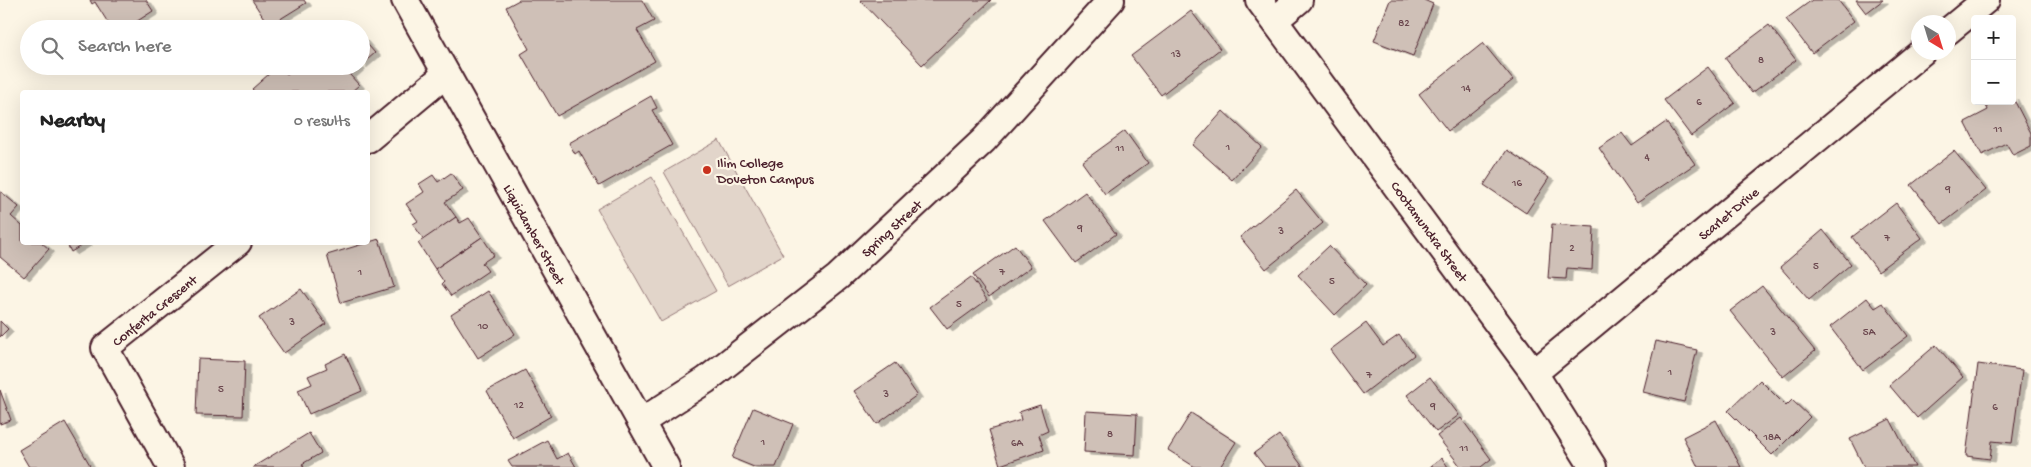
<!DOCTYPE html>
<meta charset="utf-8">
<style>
:root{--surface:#fff;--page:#f2f2f2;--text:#222;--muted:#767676;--line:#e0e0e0}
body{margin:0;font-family:"Gochi Hand",sans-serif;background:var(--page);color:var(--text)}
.controls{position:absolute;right:15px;top:15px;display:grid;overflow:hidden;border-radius:5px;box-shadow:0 5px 20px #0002}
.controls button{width:45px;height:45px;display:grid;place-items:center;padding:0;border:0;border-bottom:1px solid var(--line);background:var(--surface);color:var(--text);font:25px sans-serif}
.compass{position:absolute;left:1911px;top:15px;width:45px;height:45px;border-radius:50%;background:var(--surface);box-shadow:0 5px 20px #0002;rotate:142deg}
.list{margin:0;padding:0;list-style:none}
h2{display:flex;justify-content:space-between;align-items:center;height:65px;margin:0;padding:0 20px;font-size:21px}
h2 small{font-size:16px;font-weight:400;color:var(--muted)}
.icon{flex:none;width:28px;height:28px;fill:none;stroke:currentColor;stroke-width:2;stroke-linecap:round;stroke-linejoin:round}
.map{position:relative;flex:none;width:2031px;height:467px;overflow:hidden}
.search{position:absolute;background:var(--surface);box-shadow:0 5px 20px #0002;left:20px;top:20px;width:350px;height:55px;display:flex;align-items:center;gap:12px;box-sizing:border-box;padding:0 18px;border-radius:28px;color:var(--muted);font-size:19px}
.panel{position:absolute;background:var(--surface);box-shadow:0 5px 20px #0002;left:20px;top:90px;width:350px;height:155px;border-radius:5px}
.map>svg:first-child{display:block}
.green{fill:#e2d5ca;stroke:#967a7a}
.building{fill:#cfc0b7;stroke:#4a1f2b;filter:url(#shadow)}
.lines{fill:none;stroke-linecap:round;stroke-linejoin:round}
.street-casing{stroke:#4a1f2b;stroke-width:30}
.street{stroke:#fcf5e5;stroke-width:26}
.poi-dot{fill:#c8321e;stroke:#fcf5e5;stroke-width:2}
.labels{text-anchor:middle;stroke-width:4.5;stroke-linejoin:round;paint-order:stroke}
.number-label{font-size:11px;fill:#6b474e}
.poi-label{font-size:14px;fill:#4a1f2b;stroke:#fcf5e5;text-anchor:start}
.street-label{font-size:14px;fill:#4a1f2b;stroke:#fcf5e5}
</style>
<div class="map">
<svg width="2031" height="467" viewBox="0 0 2031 467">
<defs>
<filter id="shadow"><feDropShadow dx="5.5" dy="3" stdDeviation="0" flood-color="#0004"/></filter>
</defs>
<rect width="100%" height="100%" fill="#fcf5e5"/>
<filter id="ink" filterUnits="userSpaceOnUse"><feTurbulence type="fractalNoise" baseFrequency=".02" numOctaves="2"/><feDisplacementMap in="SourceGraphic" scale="10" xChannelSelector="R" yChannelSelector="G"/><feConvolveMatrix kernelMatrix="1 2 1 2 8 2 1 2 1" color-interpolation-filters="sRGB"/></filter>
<g filter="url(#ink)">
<g class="green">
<polygon points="719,140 783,255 728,286 664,172"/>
<polygon points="652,177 716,291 661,322 597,209"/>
</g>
<g class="building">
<polygon points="90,0 146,0 153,11 125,29 112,29 95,2 92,4"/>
<polygon points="252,0 304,0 306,3 269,26"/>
<polygon points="519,0 642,0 654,21 637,30 655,61 557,116 521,54 529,49 506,7"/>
<polygon points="860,0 991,0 922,65"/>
<polygon points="1390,0 1424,0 1433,4 1413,56 1374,41"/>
<polygon points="1812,0 1838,0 1854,21 1812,53 1786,19"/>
<polygon points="1856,0 1883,0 1866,13"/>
<polygon points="1191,11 1220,49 1161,95 1131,56"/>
<polygon points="1769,25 1796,60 1752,93 1725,58"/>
<polygon points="361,37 375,53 361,65"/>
<polygon points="1483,43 1513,80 1448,131 1419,94"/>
<polygon points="278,66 287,74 293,69 290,66 360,66 350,75 359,85 351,92 255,92 252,89"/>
<polygon points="1708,67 1735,103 1691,136 1664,100"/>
<polygon points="651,96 657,108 652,110 672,145 599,186 579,151 575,154 569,143"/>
<polygon points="2012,96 2031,133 2031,146 2013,155 2006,143 1982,155 1965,122 1988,110 1984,101 2012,101"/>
<polygon points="1223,111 1262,147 1232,180 1193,145"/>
<polygon points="1666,122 1695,164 1637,203 1599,148 1622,133 1632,146"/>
<polygon points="1125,131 1148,163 1105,194 1082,162"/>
<polygon points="1507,150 1549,178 1526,213 1484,185"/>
<polygon points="1954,151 1986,190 1942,224 1911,185"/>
<polygon points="451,173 463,190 445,202 456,217 424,240 413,224 418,221 406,204 424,192 419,184 433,175 438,182"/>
<polygon points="1296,190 1323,223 1266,269 1240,237"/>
<polygon points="0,191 19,207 11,216 22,226 22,242 41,242 49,249 24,277 0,257"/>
<polygon points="1085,192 1116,234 1076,263 1045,221"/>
<polygon points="1896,203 1922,238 1878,271 1852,237"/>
<polygon points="456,217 460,223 469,218 482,237 435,269 418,243"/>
<polygon points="1552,224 1594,227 1592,270 1567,268 1566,279 1548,278"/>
<polygon points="1823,230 1851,264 1809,300 1780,267"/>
<polygon points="482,237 494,255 482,263 488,271 451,296 442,284 444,282 435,269"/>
<polygon points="379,239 394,287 341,303 327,255"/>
<polygon points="66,242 87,242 71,252"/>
<polygon points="1015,245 1031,267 989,297 973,275"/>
<polygon points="1329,246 1366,285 1335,315 1298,275"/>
<polygon points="971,277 987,300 947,329 930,307"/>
<polygon points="1762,286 1815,351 1783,377 1730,311"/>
<polygon points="301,289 326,324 284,353 259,318"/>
<polygon points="488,291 515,334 478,358 451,315"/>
<polygon points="1867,298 1875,308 1883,303 1908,336 1863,370 1830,327"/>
<polygon points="0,321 8,329 0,337"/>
<polygon points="1366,323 1383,346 1399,335 1414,355 1363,394 1330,350"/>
<polygon points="1656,341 1697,350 1684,402 1643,392"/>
<polygon points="1936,345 1963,377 1917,418 1889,385"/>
<polygon points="345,354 362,391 309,414 298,390 312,384 308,376 327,368 325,364"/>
<polygon points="198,359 245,361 243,416 196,415"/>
<polygon points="895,363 917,395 877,424 854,391"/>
<polygon points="1978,364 2022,370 2012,443 1992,441 1990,459 1966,456"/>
<polygon points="525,370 551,416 513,438 487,391"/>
<polygon points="1430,377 1459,415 1436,432 1407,395"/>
<polygon points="1760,380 1786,406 1792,400 1810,417 1772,455 1728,411"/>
<polygon points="0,390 11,420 0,424"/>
<polygon points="1040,405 1048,431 1039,435 1044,450 1000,465 989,430 1021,420 1019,412"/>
<polygon points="753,408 793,424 776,467 754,467 732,458"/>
<polygon points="1086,411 1137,414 1135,455 1084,452"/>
<polygon points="1191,413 1236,442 1220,467 1195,467 1168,450"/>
<polygon points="1461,418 1491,459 1481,467 1461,467 1437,436"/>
<polygon points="1890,419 1915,467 1864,467 1850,439"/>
<polygon points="1716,420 1741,467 1698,467 1683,437"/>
<polygon points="65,422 90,465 87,467 29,467 19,450"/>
<polygon points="309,433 321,453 302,464 304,467 253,467"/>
<polygon points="1279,435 1303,467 1265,467 1254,453"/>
<polygon points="547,440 557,459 568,453 576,467 512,467 508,461"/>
<polygon points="1442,458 1448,467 1430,467"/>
</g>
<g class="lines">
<g class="street-casing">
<g id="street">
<polyline points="405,0 666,467"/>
<polyline points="1259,0 1534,373 1593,467"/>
<polyline points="1275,20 1299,0"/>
<polyline points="1948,31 1986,0"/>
<polyline points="368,139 446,74"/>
<polyline points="1534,373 1922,52"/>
<polyline points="641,422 706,380 838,277 984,140 1111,0"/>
<polyline points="171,467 105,348 238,242"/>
</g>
</g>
<use href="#street" class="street"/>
</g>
</g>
<circle class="poi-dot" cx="707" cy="170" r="5"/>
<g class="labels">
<g class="number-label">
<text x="1404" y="26">82</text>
<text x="1176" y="57">13</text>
<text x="1761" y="63">8</text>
<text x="1466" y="91">14</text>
<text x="1699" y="105">6</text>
<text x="1998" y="132">11</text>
<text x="1228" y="150">1</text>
<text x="1120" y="151">11</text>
<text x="1647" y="160">4</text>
<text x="1517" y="186">16</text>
<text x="1948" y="192">9</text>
<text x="1080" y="231">9</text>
<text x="1281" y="234">3</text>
<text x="1887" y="241">7</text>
<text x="1572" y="251">2</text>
<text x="1816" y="269">5</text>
<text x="360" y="275">1</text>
<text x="1002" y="275">7</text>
<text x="1332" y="284">5</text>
<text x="959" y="307">5</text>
<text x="292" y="325">3</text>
<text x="483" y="329">10</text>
<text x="1773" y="335">3</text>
<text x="1869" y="335">5A</text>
<text x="1670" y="375">1</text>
<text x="1369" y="378">7</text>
<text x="221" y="392">5</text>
<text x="886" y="397">3</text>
<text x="519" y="408">12</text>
<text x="1433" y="409">9</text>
<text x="1995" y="410">6</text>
<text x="1110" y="437">8</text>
<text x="1772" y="440">18A</text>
<text x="763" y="445">1</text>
<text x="1017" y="446">6A</text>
<text x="1464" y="451">11</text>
</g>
<g class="poi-label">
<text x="717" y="167">Ilim College<tspan x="717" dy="16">Doveton Campus</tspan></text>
</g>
<g class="street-label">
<text transform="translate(1728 213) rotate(-40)" y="5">Scarlet Drive</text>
<text transform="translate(891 228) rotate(-43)" y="5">Spring Street</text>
<text transform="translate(1430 231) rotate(54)" y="5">Cootamundra Street</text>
<text transform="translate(535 234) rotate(61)" y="5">Liquidamber Street</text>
<text transform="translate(154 310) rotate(-39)" y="5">Conferta Crescent</text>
</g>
</g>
</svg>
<div class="controls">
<button>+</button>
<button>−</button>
</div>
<svg class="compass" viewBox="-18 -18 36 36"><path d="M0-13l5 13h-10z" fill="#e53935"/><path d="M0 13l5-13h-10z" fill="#767676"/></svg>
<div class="search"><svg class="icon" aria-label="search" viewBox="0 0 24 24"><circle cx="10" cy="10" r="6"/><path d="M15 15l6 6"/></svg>Search here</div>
<section class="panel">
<h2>Nearby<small>0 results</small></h2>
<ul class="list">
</ul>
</section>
</div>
